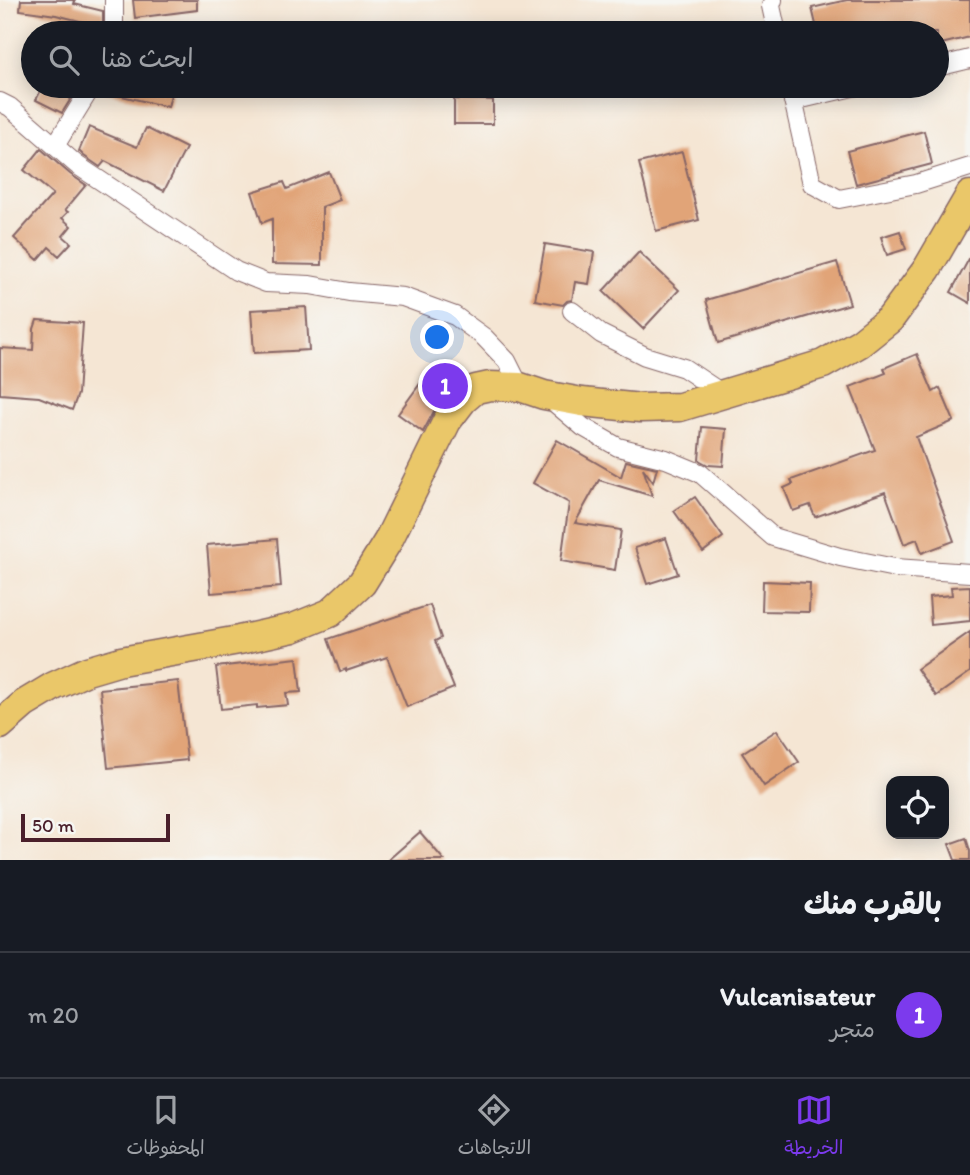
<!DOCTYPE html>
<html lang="ar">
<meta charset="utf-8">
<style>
:root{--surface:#171b24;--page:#242831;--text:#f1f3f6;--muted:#9ea1a6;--line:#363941;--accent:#7c3aed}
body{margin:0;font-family:Itim,"Playpen Sans Arabic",sans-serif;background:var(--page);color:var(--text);direction:rtl}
.controls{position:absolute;right:21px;bottom:21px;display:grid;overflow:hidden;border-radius:14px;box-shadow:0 4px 18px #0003}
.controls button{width:63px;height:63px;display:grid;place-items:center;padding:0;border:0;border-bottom:2px solid var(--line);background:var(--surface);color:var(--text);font:35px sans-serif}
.scale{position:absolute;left:21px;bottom:18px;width:149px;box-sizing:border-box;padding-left:7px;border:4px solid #4a1f2b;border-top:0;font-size:19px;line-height:24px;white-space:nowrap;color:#4a1f2b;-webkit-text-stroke:5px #f6f6f2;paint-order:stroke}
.you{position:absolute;left:438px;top:338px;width:24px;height:24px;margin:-18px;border:5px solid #fff;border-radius:50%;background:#1a73e8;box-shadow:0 0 0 10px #1a73e833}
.badge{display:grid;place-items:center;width:46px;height:46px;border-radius:50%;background:var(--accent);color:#fff;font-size:23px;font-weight:700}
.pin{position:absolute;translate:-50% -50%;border:4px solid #fff;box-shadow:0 2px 7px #0006}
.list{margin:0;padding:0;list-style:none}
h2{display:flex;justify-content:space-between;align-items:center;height:91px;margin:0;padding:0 28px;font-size:30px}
h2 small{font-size:23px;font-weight:400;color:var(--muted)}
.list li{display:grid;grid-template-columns:46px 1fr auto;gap:21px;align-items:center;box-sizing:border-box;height:126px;padding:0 28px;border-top:2px solid var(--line)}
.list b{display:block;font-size:26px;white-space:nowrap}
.list p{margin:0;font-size:23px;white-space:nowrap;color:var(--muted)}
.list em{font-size:23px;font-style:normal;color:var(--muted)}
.icon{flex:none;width:38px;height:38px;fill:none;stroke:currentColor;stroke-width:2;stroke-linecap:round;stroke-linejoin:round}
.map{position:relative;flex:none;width:970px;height:860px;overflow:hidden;direction:ltr}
.search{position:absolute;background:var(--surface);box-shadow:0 4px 18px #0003;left:21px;right:21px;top:21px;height:77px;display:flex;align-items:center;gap:18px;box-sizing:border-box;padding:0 24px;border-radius:38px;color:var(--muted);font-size:26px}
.sheet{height:217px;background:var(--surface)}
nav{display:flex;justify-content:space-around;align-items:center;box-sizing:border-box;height:98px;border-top:2px solid var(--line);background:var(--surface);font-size:19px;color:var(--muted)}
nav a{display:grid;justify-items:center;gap:4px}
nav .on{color:var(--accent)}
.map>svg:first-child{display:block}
.building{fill:#e1a478}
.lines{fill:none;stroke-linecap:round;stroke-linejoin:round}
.street-casing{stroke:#866566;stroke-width:20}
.primary-casing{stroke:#866566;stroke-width:31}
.street{stroke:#fff;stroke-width:18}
.primary{stroke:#eac769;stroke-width:28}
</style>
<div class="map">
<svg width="970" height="860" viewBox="0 0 970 860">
<rect width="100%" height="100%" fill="#f6f6f2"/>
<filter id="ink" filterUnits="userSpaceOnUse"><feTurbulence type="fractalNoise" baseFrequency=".0143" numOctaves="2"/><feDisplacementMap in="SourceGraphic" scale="14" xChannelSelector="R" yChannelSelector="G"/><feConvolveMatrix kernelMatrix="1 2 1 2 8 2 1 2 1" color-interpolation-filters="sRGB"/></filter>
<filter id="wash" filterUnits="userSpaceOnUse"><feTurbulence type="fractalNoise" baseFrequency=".00686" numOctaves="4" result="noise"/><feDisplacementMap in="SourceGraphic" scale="28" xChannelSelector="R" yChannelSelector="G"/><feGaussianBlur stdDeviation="1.57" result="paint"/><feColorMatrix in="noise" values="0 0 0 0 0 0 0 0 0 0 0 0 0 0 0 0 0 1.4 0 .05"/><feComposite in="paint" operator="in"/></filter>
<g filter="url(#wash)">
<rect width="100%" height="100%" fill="#f5e6d4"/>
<g id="blocks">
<g class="building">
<polygon points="21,0 75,0 74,4 103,11 103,23 100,33 81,33 84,22 56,15 20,10"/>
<polygon points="133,0 197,0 197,10 135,18"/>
<polygon points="847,0 970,0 970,37 937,45 937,33 818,33 812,8"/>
<polygon points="43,86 64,86 75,92 62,113 36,100"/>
<polygon points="105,86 173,86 168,107 105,92"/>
<polygon points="454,99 493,100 493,124 454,124"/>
<polygon points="89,127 137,147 146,128 186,148 164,191 105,161 100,167 84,156 79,151"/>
<polygon points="924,131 932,164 856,184 847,151"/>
<polygon points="41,149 70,174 86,185 65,210 68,212 62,218 71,226 63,236 71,243 59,256 49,247 38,260 14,238 53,194 24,170"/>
<polygon points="682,152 699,220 656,231 639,163"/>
<polygon points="329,172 340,200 322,207 322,265 272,264 272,219 262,223 252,192 284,182 287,189"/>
<polygon points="900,231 906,249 887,255 881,237"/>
<polygon points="545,244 594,252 589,284 575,282 572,300 567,301 563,305 535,300"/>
<polygon points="639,252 679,290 643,329 603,291"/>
<polygon points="970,257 970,303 951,292"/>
<polygon points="837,262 850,304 718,343 706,300"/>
<polygon points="306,307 309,350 254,353 251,310"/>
<polygon points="37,320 83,323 78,394 72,410 39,397 0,394 0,348 33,350 34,329"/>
<polygon points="917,354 933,392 940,388 954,421 916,437 954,541 922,553 917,539 904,544 885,492 815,517 810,505 793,511 784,488 793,484 791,480 875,450 850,387 886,373 884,368"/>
<polygon points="430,370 453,387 434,411 423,432 398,414"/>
<polygon points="702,427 726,429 723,466 708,465 699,460"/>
<polygon points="557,440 621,477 626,461 657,468 653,482 643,468 652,496 599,480 575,523 621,530 615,570 561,561 569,503 533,483"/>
<polygon points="695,497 723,537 703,552 674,511"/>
<polygon points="666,538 678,574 647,584 635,548"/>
<polygon points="277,539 281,587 211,593 207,545"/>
<polygon points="763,581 810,583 809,612 762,611"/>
<polygon points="970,586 970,621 931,625 929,597 952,595 951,587"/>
<polygon points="430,605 441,638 435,641 454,688 407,707 387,657 346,671 346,669 340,672 328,639"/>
<polygon points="970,632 970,672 936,696 917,669"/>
<polygon points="297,658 301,692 286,693 288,705 257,708 257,705 221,709 216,667"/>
<polygon points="178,681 187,760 108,768 100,689"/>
<polygon points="777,730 799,762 764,786 742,753"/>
<polygon points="420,832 444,860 388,860"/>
<polygon points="966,838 970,851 970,860 955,860 949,844"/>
</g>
</g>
</g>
<g filter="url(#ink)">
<use href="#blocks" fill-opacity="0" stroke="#866566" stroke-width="2"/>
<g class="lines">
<g class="street-casing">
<g id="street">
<polyline points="773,0 771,6 777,33"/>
<polyline points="114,33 114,0"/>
<polyline points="937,67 970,59"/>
<polyline points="790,86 812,184 839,199 916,184 970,167"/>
<polyline points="793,101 857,86"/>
<polyline points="0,102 10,107 77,165 236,271 266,283 310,285 349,292 403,297 455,316 484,337 507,361 520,387"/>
<polyline points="55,146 92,86"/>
<polyline points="572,311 601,334 645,356 684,368 723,394"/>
<polyline points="550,399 583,427 618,447 666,459 700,473 773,537 840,557 895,568 970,573"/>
</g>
</g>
<g class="primary-casing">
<polyline id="primary" points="0,725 24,704 54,686 87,671 121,661 239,640 293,628 330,613 362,583 388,541 447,421 463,400 476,389 490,386 520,387 544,395 582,402 641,408 680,407 823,364 860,343 890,319 927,269 970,195"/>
</g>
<use href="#street" class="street"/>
<use href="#primary" class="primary"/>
</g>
</g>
</svg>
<div class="controls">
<button><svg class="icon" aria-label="locate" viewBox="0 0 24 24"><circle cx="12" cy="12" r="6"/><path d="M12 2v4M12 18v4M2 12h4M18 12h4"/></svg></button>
</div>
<div class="scale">50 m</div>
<div class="you"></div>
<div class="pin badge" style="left:445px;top:386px">1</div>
<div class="search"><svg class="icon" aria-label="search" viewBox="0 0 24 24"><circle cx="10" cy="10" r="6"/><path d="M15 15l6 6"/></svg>ابحث هنا</div>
</div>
<section class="sheet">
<h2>بالقرب منك<small></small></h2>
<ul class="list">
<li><span class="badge">1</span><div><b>Vulcanisateur</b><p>متجر</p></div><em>20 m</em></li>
</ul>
</section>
<nav>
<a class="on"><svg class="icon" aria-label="map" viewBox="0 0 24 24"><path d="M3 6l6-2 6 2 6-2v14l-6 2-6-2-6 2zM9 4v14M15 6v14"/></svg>الخريطة</a>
<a><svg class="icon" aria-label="directions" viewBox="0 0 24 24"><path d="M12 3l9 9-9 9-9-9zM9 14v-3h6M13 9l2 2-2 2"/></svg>الاتجاهات</a>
<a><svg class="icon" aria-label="saved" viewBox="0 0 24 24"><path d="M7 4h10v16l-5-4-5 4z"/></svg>المحفوظات</a>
</nav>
